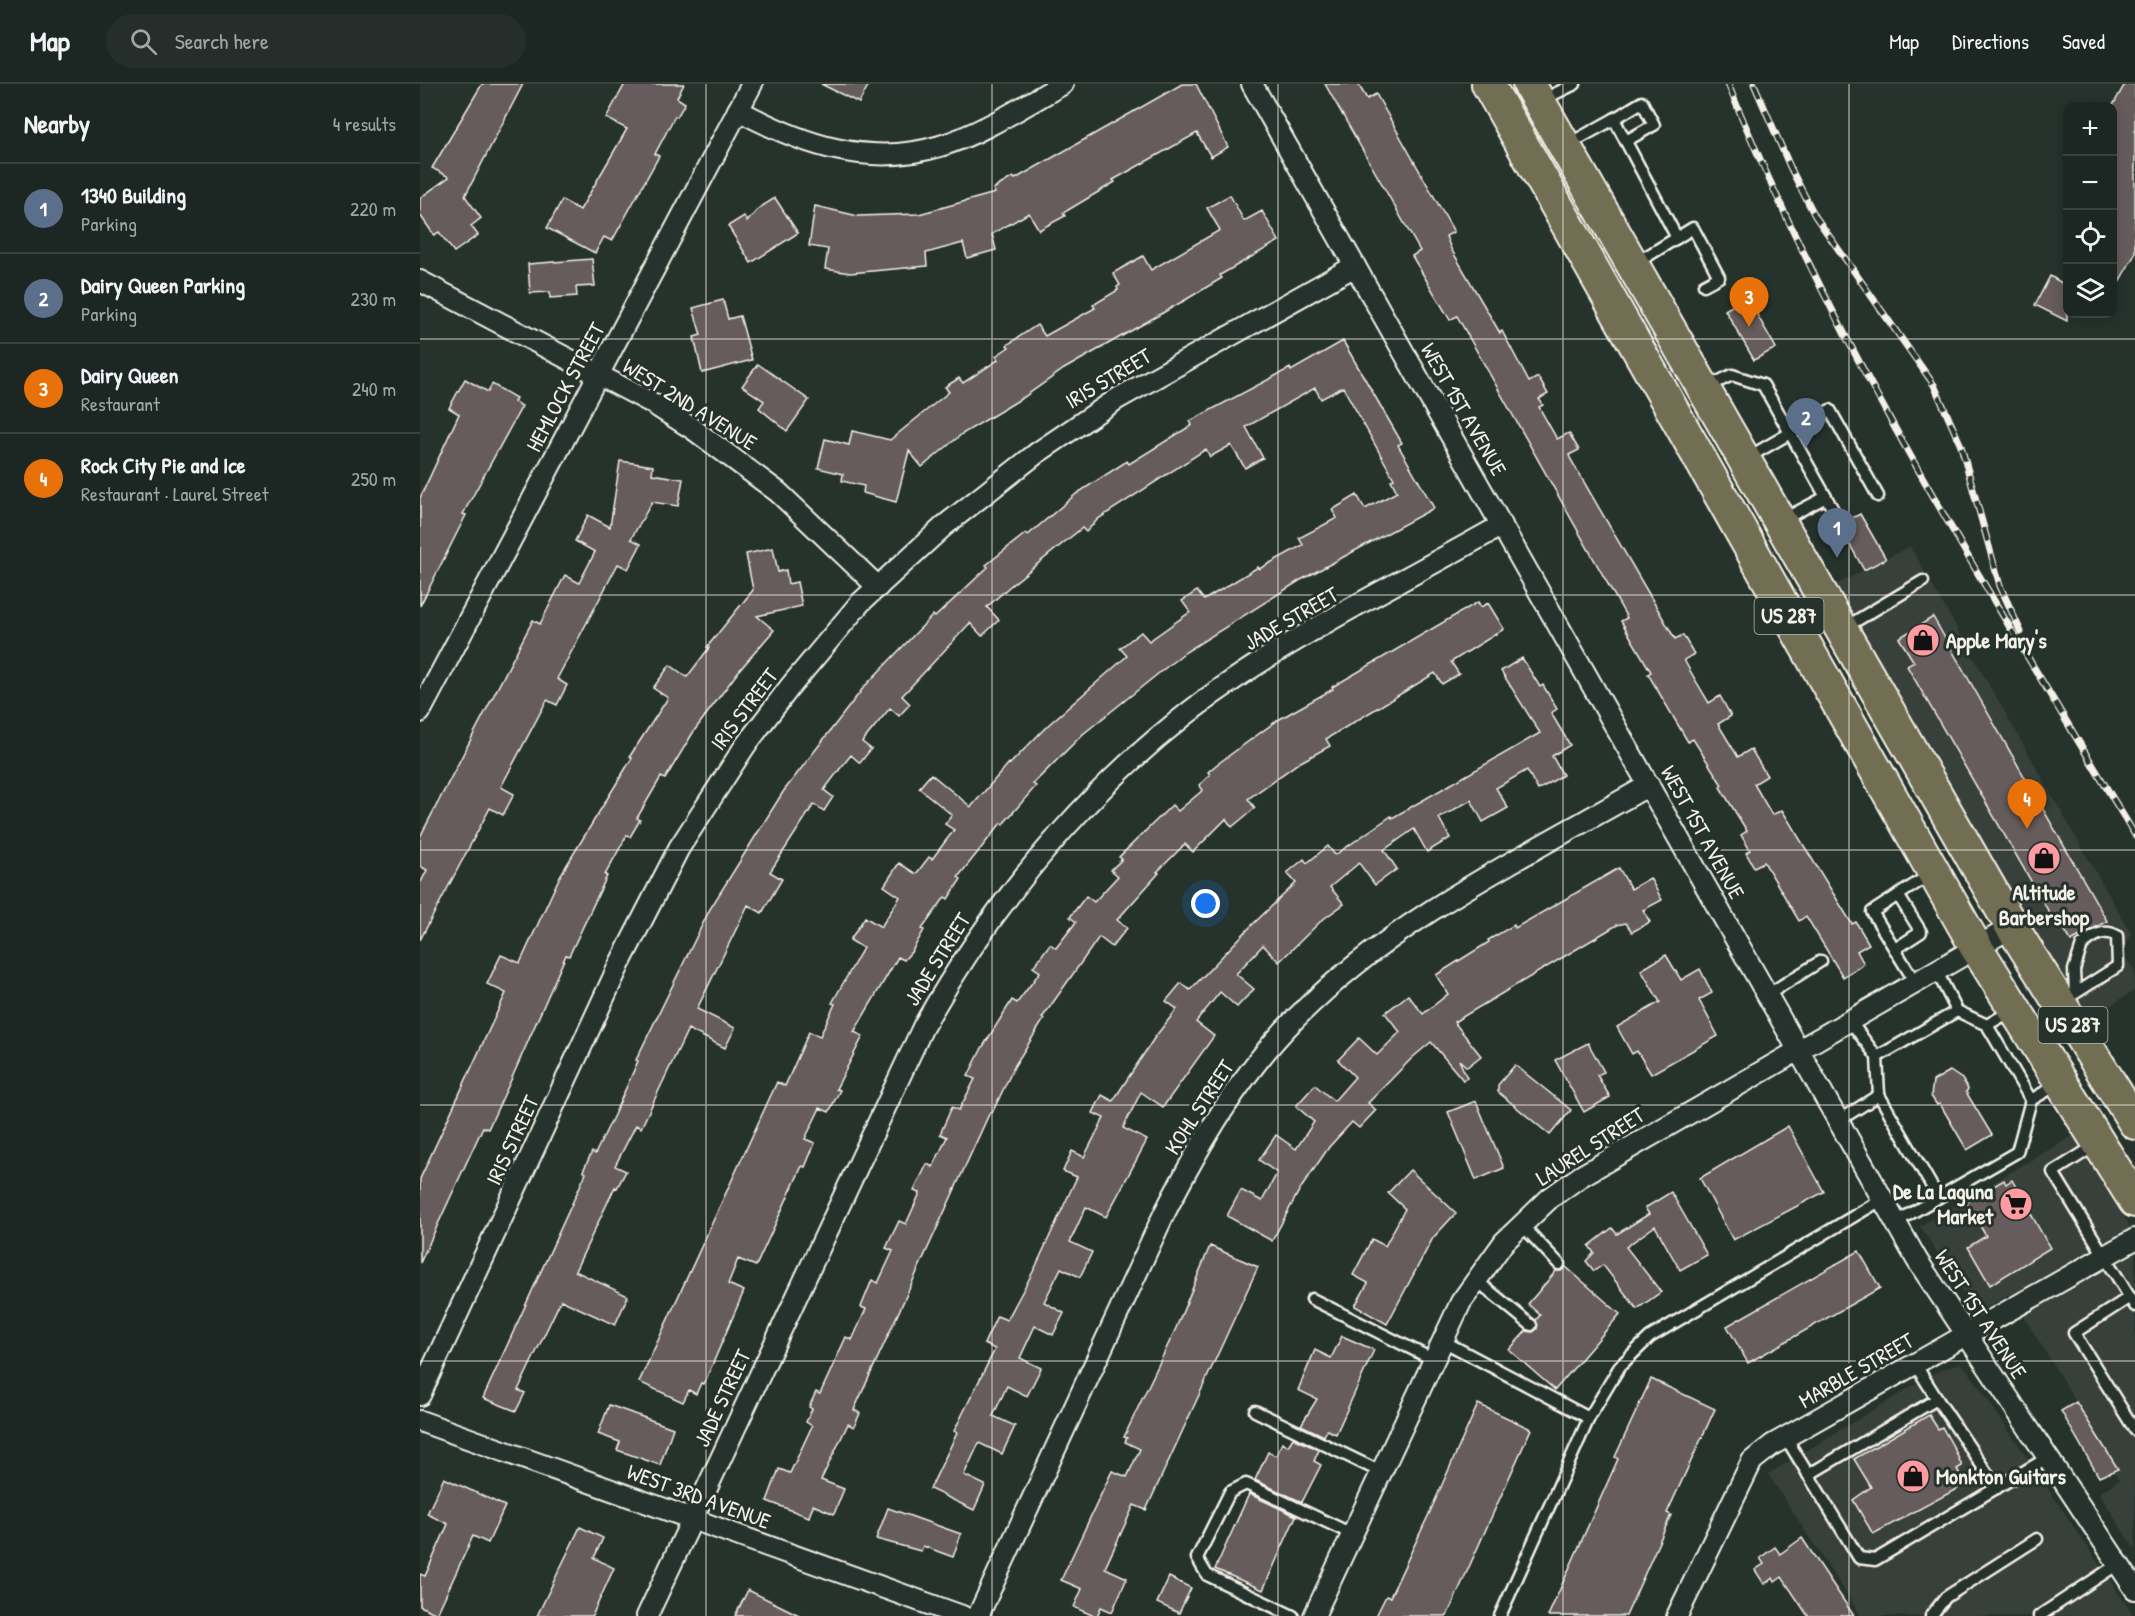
<!DOCTYPE html>
<meta charset="utf-8">
<style>
:root{--surface:#1c2622;--page:#252e2a;--text:#f1f3f6;--muted:#a0a5a5;--line:#3a4340;--accent:#0b8043}
body{margin:0;font-family:"Patrick Hand",sans-serif;background:var(--page);color:var(--text)}
.controls{position:absolute;right:18px;top:18px;display:grid;overflow:hidden;border-radius:12px;box-shadow:0 3px 15px #0003}
.controls button{width:54px;height:54px;display:grid;place-items:center;padding:0;border:0;border-bottom:2px solid var(--line);background:var(--surface);color:var(--text);font:30px sans-serif}
.you{position:absolute;left:786px;top:820px;width:21px;height:21px;margin:-15px;border:4px solid #fff;border-radius:50%;background:#1a73e8;box-shadow:0 0 0 9px #1a73e833}
.badge{display:grid;place-items:center;width:39px;height:39px;border-radius:50%;background:var(--accent);color:#fff;font-size:20px;font-weight:700}
.pin{position:absolute;translate:-50% -50px;filter:drop-shadow(0 2px 3px #0008)}
.pin::after{content:'';position:absolute;top:32px;width:21px;height:18px;background:inherit;clip-path:polygon(0 0,100% 0,50% 100%)}
.list{margin:0;padding:0;list-style:none}
h2{display:flex;justify-content:space-between;align-items:center;height:78px;margin:0;padding:0 24px;font-size:26px}
h2 small{font-size:20px;font-weight:400;color:var(--muted)}
.list li{display:grid;grid-template-columns:39px 1fr auto;gap:18px;align-items:center;box-sizing:border-box;height:90px;padding:0 24px;border-top:2px solid var(--line)}
.list b{display:block;font-size:22px;white-space:nowrap}
.list p{margin:0;font-size:20px;white-space:nowrap;color:var(--muted)}
.list em{font-size:20px;font-style:normal;color:var(--muted)}
.icon{flex:none;width:33px;height:33px;fill:none;stroke:currentColor;stroke-width:2;stroke-linecap:round;stroke-linejoin:round}
.map{position:relative;flex:none;width:1715px;height:1532px;overflow:hidden}
header{display:flex;align-items:center;gap:36px;box-sizing:border-box;height:84px;padding:0 30px;background:var(--surface);border-bottom:2px solid var(--line)}
header strong{font-size:28px}
nav{display:flex;gap:33px;margin-inline-start:auto;font-size:21px}
.search{width:420px;height:54px;background:var(--page);display:flex;align-items:center;gap:15px;box-sizing:border-box;padding:0 21px;border-radius:33px;color:var(--muted);font-size:22px}
main{display:flex}
aside{flex:1;background:var(--surface)}
.map>svg:first-child{display:block}
.built{fill:#393f3b}
.building{fill:#665b5d;stroke:#f4f1e8;stroke-width:1.5}
.lines{fill:none;stroke-linecap:round;stroke-linejoin:round}
.service-casing{stroke:#f4f1e8;stroke-width:15}
.minor-casing{stroke:#f4f1e8;stroke-width:24}
.primary-casing{stroke:#f4f1e8;stroke-width:36}
.service{stroke:#26332d;stroke-width:10}
.minor{stroke:#26332d;stroke-width:20}
.primary{stroke:#726e52;stroke-width:32}
.rail-casing{stroke:#f4f1e8;stroke-width:7}
.rail{stroke:#26332d;stroke-width:4.5;stroke-dasharray:14;stroke-linecap:butt}
.grid{fill:none;stroke:#f4f1e8;stroke-width:1.5;stroke-opacity:0.55}
.labels{text-anchor:middle;stroke-width:6;stroke-linejoin:round;paint-order:stroke}
.shield{fill:#26332d;stroke:#b6b8b0;stroke-width:1.5}
.shield-label{font-size:21px;font-weight:bold;fill:#f4f1e8}
.street-label{font-size:22px;fill:#f4f1e8;stroke:#26332d}
.poi-label{font-size:22px;font-weight:bold;fill:#f4f1e8;stroke:#26332d;text-anchor:start}
</style>
<header>
<strong>Map</strong>
<div class="search"><svg class="icon" aria-label="search" viewBox="0 0 24 24"><circle cx="10" cy="10" r="6"/><path d="M15 15l6 6"/></svg>Search here</div>
<nav><a>Map</a><a>Directions</a><a>Saved</a></nav>
</header>
<main>
<aside>
<h2>Nearby<small>4 results</small></h2>
<ul class="list">
<li><span class="badge" style="background:#5c6f8a">1</span><div><b>1340 Building</b><p>Parking</p></div><em>220 m</em></li>
<li><span class="badge" style="background:#5c6f8a">2</span><div><b>Dairy Queen Parking</b><p>Parking</p></div><em>230 m</em></li>
<li><span class="badge" style="background:#e8710a">3</span><div><b>Dairy Queen</b><p>Restaurant</p></div><em>240 m</em></li>
<li><span class="badge" style="background:#e8710a">4</span><div><b>Rock City Pie and Ice</b><p>Restaurant · Laurel Street</p></div><em>250 m</em></li>
</ul>
</aside>
<div class="map">
<svg width="1715" height="1532" viewBox="0 0 1715 1532">
<rect width="100%" height="100%" fill="#26332d"/>
<filter id="ink" filterUnits="userSpaceOnUse"><feTurbulence type="fractalNoise" baseFrequency=".0167" numOctaves="2"/><feDisplacementMap in="SourceGraphic" scale="12" xChannelSelector="R" yChannelSelector="G"/><feConvolveMatrix kernelMatrix="1 2 1 2 8 2 1 2 1" color-interpolation-filters="sRGB"/></filter>
<g filter="url(#ink)">
<g class="built">
<polygon points="1490,462 1711,850 1703,870 1715,887 1715,906 1668,936 1565,770 1412,503"/>
<polygon points="1654,1051 1715,1151 1715,1466 1679,1409 1699,1396 1656,1318 1590,1210 1556,1229 1500,1142"/>
<polygon points="1539,1279 1547,1285 1714,1532 1441,1532 1348,1390 1514,1289"/>
</g>
<g class="building">
<polygon points="62,0 103,0 45,112 61,134 51,142 58,151 34,168 19,148 14,151 0,131 0,114 29,93 12,84"/>
<polygon points="205,0 264,0 257,14 265,19 257,33 255,32 235,70 239,72 192,157 184,153 175,169 127,144 142,116 160,126 207,45 186,34"/>
<polygon points="401,0 449,0 439,19"/>
<polygon points="762,0 776,0 808,63 791,73 777,49 693,96 695,98 643,129 645,132 619,146 609,129 572,150 576,166 547,174 543,159 506,169 507,182 430,189 405,185 408,165 389,162 395,122 438,132 499,130 575,109 573,105 593,93 595,95"/>
<polygon points="905,0 938,0 947,15 956,10 1034,148 1026,152 1031,165 1080,249 1082,247 1109,298 1118,293 1128,310 1119,315 1123,321 1119,323 1137,355 1149,349 1159,366 1149,371 1150,374 1255,555 1263,551 1274,570 1264,576 1276,597 1289,619 1300,612 1311,632 1298,640 1318,673 1331,665 1347,692 1334,700 1352,731 1362,726 1432,840 1436,838 1449,860 1437,867 1444,880 1423,893 1386,832 1379,837 1344,778 1334,783 1326,769 1330,766 1321,751 1327,747 1300,703 1302,701 1273,655 1268,658 1228,590 1231,588 1201,537 1207,534 1037,232 1030,236 992,172 1000,167"/>
<polygon points="1705,0 1715,0 1715,170 1692,210 1692,23"/>
<polygon points="810,111 824,137 842,127 859,157 800,191 802,194 767,215 644,285 604,313 542,350 502,383 489,367 476,418 443,409 444,402 422,397 423,390 398,384 405,355 429,361 432,347 470,356 529,308 525,303 539,294 543,299 578,276 576,272 589,263 587,261 617,241 625,252 675,224 673,221 698,206 697,203 700,201 693,189 723,172 731,186 800,146 787,124"/>
<polygon points="355,114 378,149 331,179 308,142 324,132 327,138 339,124"/>
<polygon points="172,175 175,202 156,203 157,212 130,214 130,208 110,209 108,180"/>
<polygon points="1630,192 1647,202 1647,237 1615,221"/>
<polygon points="1327,213 1356,264 1334,276 1305,226"/>
<polygon points="303,216 308,235 320,232 332,276 282,289 274,253 281,251 273,224"/>
<polygon points="923,257 982,359 978,361 1014,424 879,497 764,569 663,650 613,700 616,702 583,740 581,739 538,793 541,795 528,815 525,813 502,845 504,846 492,867 484,876 478,873 434,948 443,952 416,1005 420,1006 409,1028 400,1024 385,1055 395,1059 385,1083 382,1082 336,1182 318,1175 308,1200 324,1207 284,1300 281,1299 276,1310 269,1306 263,1318 219,1298 357,998 365,1002 389,948 400,952 415,920 412,919 443,864 430,856 445,833 461,843 480,813 464,802 479,779 496,790 509,773 512,775 534,746 525,740 532,731 499,704 511,690 551,723 589,679 590,680 627,642 707,572 700,564 721,548 729,557 770,528 762,517 777,507 784,516 838,483 839,485 883,461 879,454 917,434 912,426 937,411 945,425 977,408 971,396 974,395 923,303 901,315 895,304 826,343 843,374 825,384 811,361 790,373 786,365 678,435 666,448 662,444 589,503 567,523 579,536 562,552 550,539 482,612 490,620 479,632 470,624 442,658 451,665 440,679 431,671 419,686 404,706 413,713 404,727 394,720 350,788 362,795 342,829 328,821 277,925 315,944 305,964 268,945 221,1044 216,1041 195,1082 206,1087 197,1104 195,1103 155,1187 208,1212 195,1241 141,1216 98,1306 105,1309 96,1327 63,1314 166,1089 163,1087 172,1068 175,1070 194,1031 218,977 216,976 290,825 363,708 444,603 513,531 515,533 568,483 566,481 606,449 608,451 656,410 707,377 709,380 772,341 770,337 870,284 871,287"/>
<polygon points="338,280 389,316 367,347 339,324 344,317 322,302"/>
<polygon points="45,295 68,308 72,300 96,314 94,318 102,322 43,430 46,431 0,522 0,414 39,330 29,324"/>
<polygon points="200,377 233,382 232,390 263,395 258,422 232,418 211,455 221,460 208,485 198,480 138,593 137,595 147,601 137,621 127,616 81,703 94,710 83,731 70,724 0,856 0,800 7,786 0,782 0,753 113,536 120,540 145,491 159,499 175,468 155,457 168,431 190,443"/>
<polygon points="1440,430 1466,475 1444,486 1419,441"/>
<polygon points="353,464 358,488 366,486 368,500 377,498 382,522 337,532 354,546 318,588 274,647 245,695 241,693 217,734 220,736 210,753 207,751 185,791 187,792 149,872 146,871 91,996 68,1045 63,1043 0,1179 0,1095 86,909 67,900 81,871 100,879 140,792 212,674 210,672 248,614 233,604 250,581 267,593 289,564 287,563 333,506 326,470"/>
<polygon points="1058,518 1061,523 1068,519 1084,545 1031,578 1039,590 1022,600 1015,589 906,655 910,662 877,680 828,715 835,724 812,743 806,735 773,768 765,760 737,788 739,789 697,836 707,844 692,863 679,853 622,934 624,935 595,981 572,1029 570,1028 434,1326 440,1329 434,1343 428,1340 401,1396 424,1405 414,1430 393,1421 389,1433 347,1417 359,1385 370,1389 392,1342 386,1338 392,1325 389,1323 396,1308 400,1310 426,1253 432,1256 446,1225 441,1223 452,1196 458,1199 473,1167 466,1164 479,1137 486,1140 500,1109 494,1107 507,1080 513,1083 527,1053 520,1050 532,1023 539,1026 555,995 548,992 562,964 592,916 597,919 620,888 613,883 630,860 636,864 656,838 650,833 666,812 674,818 698,792 691,786 702,775 699,773 752,721 758,727 783,706 779,701 790,691 788,688 796,681 858,636 913,605 912,603"/>
<polygon points="1513,533 1687,837 1651,857 1637,833 1633,835 1487,582 1494,578 1479,554"/>
<polygon points="1102,574 1120,603 1123,601 1137,625 1131,629 1150,661 1132,672 1143,691 1118,706 1107,686 1076,704 1088,724 1063,738 1051,716 1019,734 1030,754 1007,768 994,745 964,766 977,785 955,801 939,779 910,803 924,820 902,836 859,878 843,861 816,890 834,905 817,923 800,908 776,938 794,952 743,1023 721,1008 703,1044 727,1056 686,1133 666,1123 650,1158 672,1168 660,1193 641,1184 624,1218 644,1229 633,1251 615,1242 600,1274 621,1284 607,1312 587,1302 573,1332 595,1342 582,1370 559,1359 544,1391 565,1401 554,1426 510,1405 537,1349 534,1347 575,1265 564,1260 577,1232 587,1236 615,1184 657,1093 643,1087 652,1067 664,1073 684,1034 673,1029 682,1011 693,1017 735,953 757,925 746,917 761,899 770,906 832,841 876,799 867,789 884,775 887,779 908,762 915,771 971,732 972,734 1120,649 1081,587"/>
<polygon points="1199,784 1211,805 1230,794 1242,816 1223,826 1230,838 1212,848 1206,839 1197,841 1034,938 1061,972 1047,983 1039,976 1047,994 1043,996 1011,958 992,974 948,1019 956,1026 939,1044 932,1038 909,1063 879,1107 852,1157 807,1132 821,1106 842,1117 857,1089 839,1076 856,1051 876,1065 894,1038 876,1022 895,1001 914,1017 935,993 918,976 939,954 957,971 980,948 965,929 988,911 1003,930 1028,910 1016,891 1069,858 1068,856 1094,841 1095,844"/>
<polygon points="1246,871 1261,896 1280,885 1292,909 1279,916 1298,952 1231,990 1217,967 1212,970 1197,943 1240,918 1221,886"/>
<polygon points="1168,959 1184,988 1177,991 1190,1013 1164,1028 1135,976"/>
<polygon points="1095,981 1151,1026 1130,1051 1078,1008 1078,1001"/>
<polygon points="1530,987 1542,995 1548,1005 1546,1008 1572,1051 1547,1066 1520,1020 1517,1021 1511,1012 1513,997"/>
<polygon points="1056,1017 1084,1084 1056,1096 1028,1028"/>
<polygon points="1368,1042 1404,1108 1313,1156 1280,1094"/>
<polygon points="990,1086 1036,1129 1013,1154 967,1240 935,1222 948,1199 933,1191 952,1155 965,1162 985,1125 968,1109"/>
<polygon points="1584,1096 1586,1100 1592,1096 1630,1164 1570,1201 1548,1163 1566,1152 1546,1118"/>
<polygon points="1251,1108 1287,1171 1260,1186 1235,1142 1206,1163 1241,1208 1217,1225 1183,1181 1174,1187 1166,1177 1174,1169 1169,1162 1192,1144 1197,1150 1229,1130 1225,1124"/>
<polygon points="790,1162 838,1183 726,1426 714,1421 685,1484 707,1494 692,1528 681,1523 677,1532 674,1532 654,1523 662,1505 641,1496 692,1387 707,1393 720,1365 705,1358 707,1354 704,1353 756,1244"/>
<polygon points="1439,1167 1460,1204 1328,1279 1307,1242"/>
<polygon points="1146,1183 1200,1230 1135,1306 1089,1266 1106,1247 1113,1248 1117,1245 1116,1236 1120,1231 1108,1220 1136,1187 1141,1187"/>
<polygon points="922,1252 954,1266 916,1350 907,1346 904,1352 881,1341 897,1315 878,1306 895,1266 911,1274"/>
<polygon points="1231,1295 1295,1325 1247,1429 1251,1431 1206,1532 1128,1532 1198,1375 1195,1373"/>
<polygon points="1656,1318 1698,1385 1679,1393 1641,1327"/>
<polygon points="1058,1320 1111,1345 1027,1532 956,1532 966,1512 970,1513 1009,1430"/>
<polygon points="189,1321 253,1344 240,1381 197,1366 200,1358 178,1350"/>
<polygon points="1509,1331 1518,1345 1522,1343 1534,1364 1542,1382 1537,1385 1546,1400 1453,1450 1433,1416 1451,1403 1434,1375"/>
<polygon points="873,1354 899,1366 894,1377 901,1381 882,1418 835,1396 848,1368 856,1372 862,1359 868,1362"/>
<polygon points="24,1394 85,1422 68,1459 53,1452 17,1530 0,1522 0,1490 5,1492 28,1440 7,1430"/>
<polygon points="829,1410 876,1432 843,1506 795,1485"/>
<polygon points="468,1424 541,1450 533,1473 503,1462 501,1467 456,1455"/>
<polygon points="160,1443 183,1454 174,1474 194,1484 172,1532 117,1532"/>
<polygon points="1382,1454 1434,1532 1388,1532 1362,1493 1355,1498 1353,1494 1344,1500 1335,1486 1344,1480 1340,1474 1355,1463 1360,1470"/>
<polygon points="749,1493 771,1504 759,1529 737,1519"/>
<polygon points="328,1506 381,1532 315,1532"/>
</g>
<g class="lines">
<g class="service-casing">
<g id="service">
<polyline points="1122,16 1155,0"/>
<polyline points="1194,35 1222,18 1234,41 1206,57"/>
<polyline points="1147,61 1194,35 1257,154"/>
<polyline points="1216,179 1273,144 1299,193 1284,201"/>
<polyline points="1285,304 1312,291 1343,301 1406,413 1362,436"/>
<polyline points="1327,374 1410,326 1458,412"/>
<polyline points="1406,413 1417,433"/>
<polyline points="1424,544 1503,497"/>
<polyline points="1475,865 1501,848 1478,811"/>
<polyline points="1516,886 1537,927"/>
<polyline points="1495,898 1452,828 1511,790"/>
<polyline points="1347,911 1401,877"/>
<path d="M1643,917L1698,882L1697,852C1684,844 1673,852 1662,861L1654,886L1655,909"/>
<polyline points="1457,973 1537,927 1567,941 1591,927"/>
<polyline points="1459,1011 1518,1113"/>
<polyline points="1611,1016 1640,999"/>
<polyline points="1418,1037 1459,1011 1457,973 1430,937"/>
<polyline points="1676,1061 1633,1088 1715,1222"/>
<polyline points="1476,1138 1597,1068 1611,1016 1567,941"/>
<polyline points="1102,1141 1139,1180"/>
<polyline points="1056,1196 1111,1241"/>
<polyline points="1710,1213 1654,1249 1715,1346"/>
<polyline points="892,1215 1014,1276"/>
<polyline points="1023,1257 1169,1334"/>
<polyline points="1495,1280 1517,1315"/>
<polyline points="835,1327 961,1388"/>
<polyline points="1366,1354 1439,1474 1455,1476 1627,1374"/>
<polyline points="1388,1391 1517,1315 1577,1404"/>
<polyline points="873,1532 787,1491 777,1474 810,1408 826,1400 932,1450"/>
<polyline points="1080,1532 1169,1334 1200,1282 1230,1253 1463,1115"/>
<polyline points="1511,1532 1526,1513 1617,1455"/>
<polyline points="1619,1532 1698,1480"/>
</g>
</g>
<g class="minor-casing">
<g id="minor">
<polyline points="832,0 1497,1176 1715,1505"/>
<path d="M318,26C381,60 448,84 520,62C561,50 605,21 643,0"/>
<polyline points="0,197 232,319 273,345 358,408 458,503"/>
<polyline points="0,628 332,0"/>
<polyline points="0,1311 200,879 259,764 325,662 369,604 440,519 524,442 617,369 697,315 935,182"/>
<polyline points="0,1337 542,1532"/>
<path d="M227,1532L503,943C582,803 688,679 822,590C905,535 996,490 1082,441"/>
<path d="M558,1532L744,1130C780,1059 820,990 876,934C976,833 1107,771 1229,701"/>
<polyline points="894,1532 1041,1218 1084,1158 1130,1114 1161,1092 1592,843"/>
<polyline points="1257,1532 1332,1377 1352,1361 1715,1155"/>
</g>
</g>
<g class="primary-casing">
<g id="primary">
<polyline points="1068,0 1556,863 1715,1117"/>
<polyline points="1109,0 1592,843 1715,1039"/>
</g>
</g>
<use href="#service" class="service"/>
<use href="#minor" class="minor"/>
<use href="#primary" class="primary"/>
<g class="rail-casing">
<g id="rail">
<path d="M1308,0C1416,265 1568,507 1715,751"/>
<polyline points="1334,0 1371,85 1395,132 1514,301 1541,362 1580,502 1601,548"/>
</g>
</g>
<use href="#rail" class="rail"/>
</g>
</g>
<path class="grid" d="M286,0V1532M572,0V1532M858,0V1532M1143,0V1532M1429,0V1532M0,255H1715M0,511H1715M0,766H1715M0,1021H1715M0,1277H1715"/>
<defs>
<g id="shop-disc" transform="scale(1.725)"><circle r="9.5" fill="#ff9aa2" stroke="#26332d"/><path d="M-5-2.5h2.3a2.7 3.5 0 0 1 5.4 0H5L5.5 6h-11ZM-1.5-2.5h3a1.5 2.3 0 0 0-3 0Z" fill="#111"/></g>
<g id="supermarket-disc" transform="scale(1.725)"><circle r="9.5" fill="#ff9aa2" stroke="#26332d"/><path d="M-6-5.5h2.5l.6 2H6L4.5 2H-2.5L-4.4-4H-6ZM-1.5 3.2a1.3 1.3 0 1 0 .1 0ZM3 3.2a1.3 1.3 0 1 0 .1 0Z" fill="#111"/></g>
</defs>
<g fill-rule="evenodd">
<use href="#shop-disc" x="1503" y="556"/>
<use href="#shop-disc" x="1624" y="774"/>
<use href="#supermarket-disc" x="1596" y="1120"/>
<use href="#shop-disc" x="1493" y="1392"/>
</g>
<g class="labels">
<g class="shield">
<rect x="1334.5" y="514" width="69" height="36" rx="4.5"/>
<rect x="1618.5" y="923" width="69" height="36" rx="4.5"/>
</g>
<g class="shield-label">
<text x="1369" y="539">US 287</text>
<text x="1653" y="948">US 287</text>
</g>
<g class="street-label">
<text transform="translate(688 294) rotate(-31)" y="8">IRIS STREET</text>
<text transform="translate(145 303) rotate(-62)" y="8">HEMLOCK STREET</text>
<text transform="translate(270 320) rotate(32)" y="8">WEST 2ND AVENUE</text>
<text transform="translate(1044 325) rotate(60)" y="8">WEST 1ST AVENUE</text>
<text transform="translate(871 534) rotate(-30)" y="8">JADE STREET</text>
<text transform="translate(324 625) rotate(-53)" y="8">IRIS STREET</text>
<text transform="translate(1283 748) rotate(61)" y="8">WEST 1ST AVENUE</text>
<text transform="translate(517 875) rotate(-58)" y="8">JADE STREET</text>
<text transform="translate(779 1023) rotate(-57)" y="8">KOHL STREET</text>
<text transform="translate(92 1056) rotate(-65)" y="8">IRIS STREET</text>
<text transform="translate(1170 1062) rotate(-33)" y="8">LAUREL STREET</text>
<text transform="translate(1561 1230) rotate(57)" y="8">WEST 1ST AVENUE</text>
<text transform="translate(1436 1286) rotate(-30)" y="8">MARBLE STREET</text>
<text transform="translate(302 1314) rotate(-65)" y="8">JADE STREET</text>
<text transform="translate(279 1412) rotate(20)" y="8">WEST 3RD AVENUE</text>
</g>
<g class="poi-label">
<text x="1526" y="564">Apple Mary's</text>
<text x="1624" y="816" text-anchor="middle">Altitude<tspan x="1624" dy="25">Barbershop</tspan></text>
<text x="1573" y="1115" text-anchor="end">De La Laguna<tspan x="1573" dy="25">Market</tspan></text>
<text x="1516" y="1400">Monkton Guitars</text>
</g>
</g>
</svg>
<div class="controls">
<button>+</button>
<button>−</button>
<button><svg class="icon" aria-label="locate" viewBox="0 0 24 24"><circle cx="12" cy="12" r="6"/><path d="M12 2v4M12 18v4M2 12h4M18 12h4"/></svg></button>
<button><svg class="icon" aria-label="layers" viewBox="0 0 24 24"><path d="M12 4l9 5-9 5-9-5zM3 14l9 5 9-5"/></svg></button>
</div>
<div class="you"></div>
<div class="pin badge" style="left:1417px;top:474px;background:#5c6f8a">1</div>
<div class="pin badge" style="left:1386px;top:364px;background:#5c6f8a">2</div>
<div class="pin badge" style="left:1329px;top:243px;background:#e8710a">3</div>
<div class="pin badge" style="left:1607px;top:745px;background:#e8710a">4</div>
</div>
</main>
